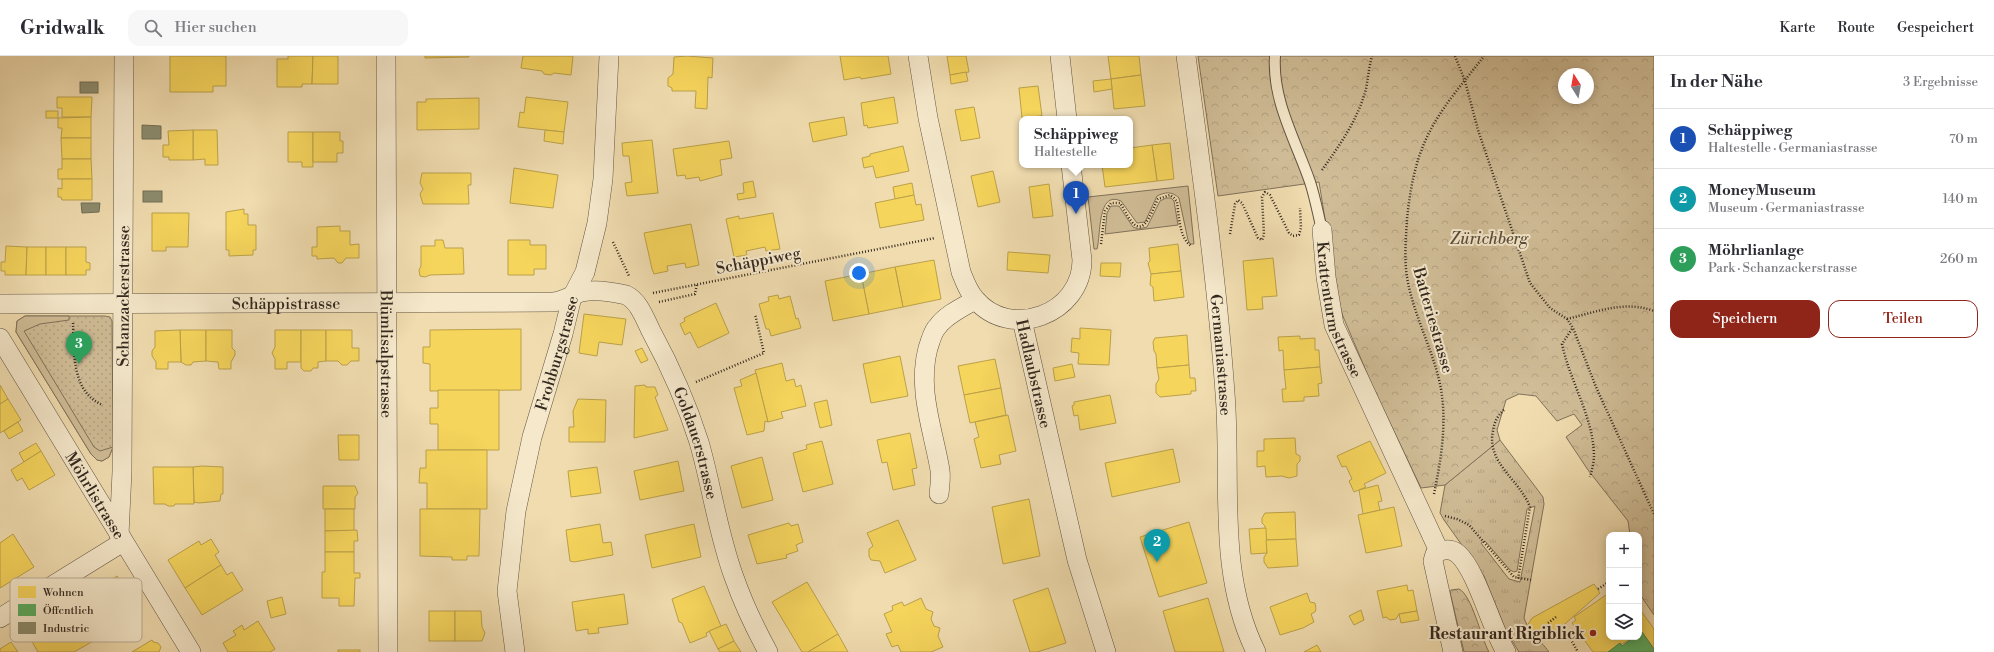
<!DOCTYPE html>
<html lang="de">
<meta charset="utf-8">
<style>
:root{--surface:#fff;--page:#f7f7f7;--text:#2b2b33;--muted:#7c7c81;--line:#e1e1e2;--accent:#8f2418}
body{margin:0;font-family:"Libre Bodoni",serif;background:var(--page);color:var(--text)}
.controls{position:absolute;right:12px;bottom:12px;display:grid;overflow:hidden;border-radius:8px;box-shadow:0 2px 10px #0003}
.controls button{width:36px;height:36px;display:grid;place-items:center;padding:0;border:0;border-bottom:1px solid var(--line);background:var(--surface);color:var(--text);font:20px sans-serif}
.compass{position:absolute;left:1558px;top:12px;width:36px;height:36px;border-radius:50%;background:var(--surface);box-shadow:0 2px 10px #0003;rotate:349deg}
.you{position:absolute;left:859px;top:217px;width:14px;height:14px;margin:-10px;border:3px solid #fff;border-radius:50%;background:#1a73e8;box-shadow:0 0 0 6px #1a73e833}
.badge{display:grid;place-items:center;width:26px;height:26px;border-radius:50%;background:var(--accent);color:#fff;font-size:13px;font-weight:700}
.pin{position:absolute;translate:-50% -33px;filter:drop-shadow(0 1px 2px #0008)}
.pin::after{content:'';position:absolute;top:21px;width:14px;height:12px;background:inherit;clip-path:polygon(0 0,100% 0,50% 100%)}
.popup{position:absolute;left:1019px;top:60px;width:114px;height:52px;box-sizing:border-box;display:grid;place-content:center;border-radius:8px;background:var(--surface);filter:drop-shadow(0 1px 3px #0005);font-size:13px;white-space:nowrap;color:var(--muted)}
.popup b{font-size:15px;color:var(--text)}
.popup::after{content:'';position:absolute;left:50%;top:100%;margin-left:-8px;border:8px solid transparent;border-top-color:var(--surface)}
.list{margin:0;padding:0;list-style:none}
h2{display:flex;justify-content:space-between;align-items:center;height:52px;margin:0;padding:0 16px;font-size:17px}
h2 small{font-size:13px;font-weight:400;color:var(--muted)}
.list li{display:grid;grid-template-columns:26px 1fr auto;gap:12px;align-items:center;box-sizing:border-box;height:60px;padding:0 16px;border-top:1px solid var(--line)}
.list b{display:block;font-size:15px;white-space:nowrap}
.list p{margin:0;font-size:13px;white-space:nowrap;color:var(--muted)}
.list em{font-size:13px;font-style:normal;color:var(--muted)}
.actions{display:flex;gap:8px;padding:12px 16px}
.actions a{flex:1;padding:9px 0;border:1px solid var(--accent);border-radius:12px;text-align:center;font-size:14px;color:var(--accent)}
.actions .main{background:var(--accent);color:#fff}
.icon{flex:none;width:22px;height:22px;fill:none;stroke:currentColor;stroke-width:2;stroke-linecap:round;stroke-linejoin:round}
.map{position:relative;flex:none;width:1654px;height:596px;overflow:hidden}
header{display:flex;align-items:center;gap:24px;box-sizing:border-box;height:56px;padding:0 20px;background:var(--surface);border-bottom:1px solid var(--line)}
header strong{font-size:19px}
nav{display:flex;gap:22px;margin-inline-start:auto;font-size:14px}
.search{width:280px;height:36px;background:var(--page);display:flex;align-items:center;gap:10px;box-sizing:border-box;padding:0 14px;border-radius:12px;color:var(--muted);font-size:15px}
main{display:flex}
aside{flex:1;background:var(--surface)}
.map>svg:first-child{display:block}
.grass{fill:url(#grass-tufts);stroke:#81725b;fill-rule:evenodd}
.forest{fill:url(#forest-crowns);stroke:#81725b;fill-rule:evenodd}
.park{fill:url(#park-dots);stroke:#81725b}
.garden{fill:#d0bd97;stroke:#81725b}
.homes{fill:#f6d55c;stroke:#bba14a}
.public{fill:#5aae61;stroke:#4e864d}
.industry{fill:#8c8c6e;stroke:#716e56}
.lines{fill:none;stroke-linecap:round;stroke-linejoin:round}
.service-casing{stroke:#625543;stroke-width:12}
.minor-casing{stroke:#625543;stroke-width:20}
.path{stroke:#32281f;stroke-width:2.5;stroke-dasharray:1 2;stroke-linecap:butt}
.service{stroke:#f5e8cb;stroke-width:10}
.minor{stroke:#f5e8cb;stroke-width:19}
.poi-dot{fill:#8f2418;stroke:#f5e8cb;stroke-width:1.5}
.labels{text-anchor:middle;stroke-width:4;stroke-linejoin:round;paint-order:stroke}
.park-label{font-size:16px;font-style:italic;fill:#5a4d3d;stroke:#f5e8cb}
.street-label{font-size:16px;fill:#32281f;stroke:#f5e8cb}
.poi-label{font-size:16px;font-weight:bold;fill:#32281f;stroke:#f5e8cb;text-anchor:end}
.key{fill:#f5e8cb;stroke:#baae97;stroke-width:1}
.key-label{font-size:11px;fill:#32281f}
</style>
<header>
<strong>Gridwalk</strong>
<div class="search"><svg class="icon" aria-label="search" viewBox="0 0 24 24"><circle cx="10" cy="10" r="6"/><path d="M15 15l6 6"/></svg>Hier suchen</div>
<nav><a>Karte</a><a>Route</a><a>Gespeichert</a></nav>
</header>
<main>
<div class="map">
<svg width="1654" height="596" viewBox="0 0 1654 596">
<defs>
<pattern id="grass-tufts" width="24" height="20" patternUnits="userSpaceOnUse"><rect width="24" height="20" fill="#d0bd97"/><path d="M3 7l-1-3M5 7V3M7 7l1-3M15 17l-1-3M17 17v-4M19 17l1-3" fill="none" stroke="#b3a282"/></pattern>
<pattern id="forest-crowns" width="20" height="18" patternUnits="userSpaceOnUse"><rect width="20" height="18" fill="#d0bd97"/><path d="M2 6a3 3 0 1 1 6 0M12 15a3 3 0 1 1 6 0" fill="none" stroke="#b3a282"/></pattern>
<pattern id="park-dots" width="8" height="8" patternUnits="userSpaceOnUse"><rect width="8" height="8" fill="#d0bd97"/><path d="M2 2h.1M6 6h.1" fill="none" stroke="#b3a282" stroke-width="1.8" stroke-linecap="round"/></pattern>
</defs>
<rect width="100%" height="100%" fill="#f0dcaf"/>
<filter id="stains"><feTurbulence type="fractalNoise" baseFrequency=".005" numOctaves="4"/><feColorMatrix values="0 0 0 0 .2 0 0 0 0 .09 0 0 0 0 .02 0 0 0 .5 -.17"/></filter>
<radialGradient id="worn" r=".72"><stop offset=".6" stop-color="#630" stop-opacity="0"/><stop offset="1" stop-color="#630" stop-opacity=".3"/></radialGradient>
<path class="grass" d="M1500,384L1543,441L1544,448L1524,562C1532,582 1539,582 1549,596H1519L1506,575L1484,520L1444,464L1440,457L1445,429ZM1535,450L1520,526L1509,523L1481,487L1485,485L1510,514L1514,516L1517,515L1527,453Z"/>
<g class="forest">
<path d="M1198,0H1654V559L1639,537V479H1630L1628,465L1588,414L1566,381L1582,369L1574,358L1557,365L1536,340L1519,338L1506,344L1497,374L1500,384L1445,429L1421,432L1372,329L1342,258L1337,237L1319,126L1218,140ZM1564,18H1588V42H1564Z"/>
<path d="M1459,533C1472,539 1481,582 1489,596H1464L1450,536L1451,534Z"/>
</g>
<polygon class="park" points="25,260 105,260 110,261 112,265 113,391 109,401 102,405 97,404 91,398 16,276 17,265"/>
<g class="garden">
<path d="M1188,130L1194,188H1190L1188,184L1179,142C1172,135 1165,136 1157,140L1145,166L1137,167L1121,145C1097,134 1101,179 1097,193H1094L1088,141Z"/>
<polygon points="1166,142 1171,142 1174,145 1178,169 1105,178 1107,157 1111,150 1119,150 1133,171 1138,173 1147,171 1160,145"/>
<polygon points="25,260 69,260 69,264 40,268 24,275 94,391 100,395 113,391 109,401 102,405 97,404 91,398 16,276 17,265"/>
</g>
<g class="homes">
<polygon points="170,0 226,0 226,30 213,30 213,36 170,36"/>
<polygon points="288,0 313,0 312,28 302,28 302,31 277,31 277,3 288,3"/>
<polygon points="313,0 338,0 338,28 312,28"/>
<polygon points="425,0 469,0 469,1 425,2"/>
<polygon points="523,0 573,0 571,19 554,17 551,19 544,18 542,15 521,12"/>
<polygon points="687,0 713,2 712,22 708,21 707,53 695,52 696,35 672,35 672,32 668,30 668,22 673,18 674,1"/>
<polygon points="840,0 888,0 891,18 861,23 860,21 844,24"/>
<polygon points="947,0 966,0 969,16 950,19"/>
<polygon points="1108,0 1139,0 1141,19 1111,23"/>
<polygon points="966,16 968,25 951,28 950,19"/>
<polygon points="1141,19 1145,50 1114,53 1111,23"/>
<polygon points="1111,23 1112,33 1094,36 1093,25"/>
<polygon points="1038,30 1042,60 1022,62 1019,32"/>
<polygon points="57,41 92,41 91,61 62,61 62,52 57,52"/>
<polygon points="526,41 568,46 564,76 518,71 520,56 524,57"/>
<polygon points="894,41 898,67 868,72 867,69 864,70 861,47"/>
<polygon points="479,42 479,73 417,74 417,46 426,46 426,43"/>
<polygon points="974,51 980,82 961,85 955,54"/>
<rect x="46" y="55" width="12" height="7"/>
<polygon points="1042,60 1042,63 1022,63 1022,62"/>
<polygon points="91,61 91,82 61,82 62,72 58,72 58,62"/>
<polygon points="844,61 847,79 813,86 809,67"/>
<polygon points="193,74 217,74 218,109 205,109 205,103 193,104"/>
<polygon points="193,74 193,104 169,104 169,101 163,101 163,89 169,89 168,75"/>
<polygon points="545,74 564,76 563,88 544,85"/>
<polygon points="288,76 313,76 313,111 302,111 302,106 288,106"/>
<polygon points="313,76 340,76 340,85 343,85 343,97 337,97 337,106 313,106"/>
<polygon points="61,82 91,82 91,103 62,103"/>
<polygon points="652,84 658,137 627,140 625,127 632,126 629,100 623,100 622,87"/>
<polygon points="729,85 732,102 720,104 722,119 700,125 699,121 686,123 685,119 677,120 673,93"/>
<polygon points="1170,87 1174,123 1157,125 1152,89"/>
<polygon points="1152,89 1157,125 1105,131 1102,109 1130,109 1130,92"/>
<polygon points="903,90 909,115 876,122 873,110 864,112 862,102 870,100 870,98"/>
<polygon points="62,103 91,103 92,123 58,123 58,113 62,113"/>
<polygon points="514,112 558,119 553,152 510,147"/>
<polygon points="993,115 1000,146 978,151 971,120"/>
<polygon points="422,117 471,117 471,129 468,129 469,148 423,148 420,138 423,133 420,127"/>
<polygon points="62,123 92,123 92,144 62,144 61,141 58,141 58,132 62,133"/>
<polygon points="753,125 756,141 738,144 737,138 744,137 743,127"/>
<polygon points="912,127 914,139 895,143 893,131"/>
<polygon points="1049,128 1053,160 1033,162 1029,131"/>
<polygon points="914,139 916,149 921,148 924,164 880,172 875,147"/>
<polygon points="244,153 244,158 248,158 248,169 256,169 256,194 253,194 253,199 229,200 229,194 226,194 226,156"/>
<polygon points="152,157 189,157 188,191 166,191 166,195 152,195"/>
<polygon points="773,157 780,193 766,195 765,191 746,195 747,199 734,201 726,163 739,160 739,163"/>
<polygon points="691,168 699,209 686,212 685,207 667,210 668,215 654,218 652,213 644,177"/>
<polygon points="340,170 340,175 350,175 350,189 359,188 359,202 346,202 342,207 338,207 334,202 317,203 317,200 312,200 312,191 317,191 317,171"/>
<polygon points="435,184 443,184 445,192 463,192 464,218 430,219 425,221 420,220 419,214 421,210 421,190 435,190"/>
<polygon points="508,184 530,184 530,189 546,189 546,213 534,213 534,219 508,219"/>
<polygon points="1178,188 1181,215 1151,218 1148,207 1150,205 1149,192"/>
<polygon points="6,190 27,191 26,219 5,219 5,215 1,215 1,206 5,206"/>
<polygon points="27,191 46,191 46,219 26,219"/>
<rect x="46" y="191" width="20" height="28"/>
<polygon points="66,191 86,191 86,206 90,207 90,214 86,214 86,219 66,219"/>
<polygon points="1008,196 1050,199 1048,217 1007,214"/>
<polygon points="1273,202 1277,240 1262,241 1263,253 1247,254 1243,205"/>
<polygon points="934,204 941,243 903,251 895,211"/>
<polygon points="1101,207 1121,207 1120,221 1100,220"/>
<polygon points="895,211 903,251 869,258 861,218"/>
<polygon points="1181,215 1184,241 1154,245 1153,231 1150,229 1151,218"/>
<polygon points="861,218 869,258 833,265 825,225"/>
<polygon points="778,239 779,243 790,240 796,263 798,262 801,272 771,280 769,273 766,273 759,248 769,245 768,241"/>
<polygon points="716,247 729,277 698,292 690,276 685,279 680,268 685,265 684,262"/>
<polygon points="584,258 626,263 622,289 599,286 597,300 579,297"/>
<polygon points="1080,272 1111,274 1109,309 1078,308 1079,297 1071,296 1072,282 1080,283"/>
<polygon points="521,273 521,334 430,335 430,308 423,307 423,291 430,291 430,274"/>
<polygon points="180,274 206,274 206,305 193,306 191,309 186,309 181,306"/>
<polygon points="180,274 181,306 168,306 168,313 156,313 156,306 152,300 152,295 155,291 155,275"/>
<polygon points="206,274 232,274 232,292 235,295 235,299 231,306 231,313 219,313 218,306 206,305"/>
<polygon points="275,274 301,274 301,306 287,306 287,313 275,313 275,303 272,297 275,291"/>
<polygon points="301,274 326,274 326,305 318,306 318,312 313,312 311,315 304,315 301,312"/>
<polygon points="326,274 352,274 352,292 359,292 359,305 351,305 347,309 342,309 338,305 326,305"/>
<polygon points="1187,279 1189,309 1157,312 1156,298 1154,295 1153,286 1155,282"/>
<polygon points="1300,280 1300,283 1315,282 1315,294 1319,294 1320,311 1284,314 1283,294 1279,295 1278,281"/>
<polygon points="642,292 648,304 641,307 635,295"/>
<polygon points="900,300 908,340 871,347 863,308"/>
<polygon points="995,303 1001,332 964,339 958,310"/>
<polygon points="782,307 786,325 794,323 796,331 801,329 806,350 781,356 783,362 768,366 755,314"/>
<polygon points="1072,308 1075,321 1055,325 1053,312"/>
<polygon points="1189,309 1190,322 1195,322 1196,335 1191,335 1191,338 1160,341 1156,337 1156,328 1159,323 1157,312"/>
<polygon points="1320,311 1322,327 1318,328 1319,340 1304,341 1304,345 1283,346 1282,333 1286,333 1284,314"/>
<polygon points="756,317 768,366 765,365 764,375 747,379 734,332 742,330 740,324"/>
<polygon points="0,329 8,343 0,348"/>
<polygon points="645,329 646,331 655,331 658,339 655,341 668,374 634,382 635,330"/>
<polygon points="1001,332 1006,359 970,367 964,339"/>
<polygon points="438,334 499,334 499,394 438,394 438,368 430,368 430,352 438,352"/>
<polygon points="1110,339 1116,367 1080,374 1078,359 1074,360 1072,350 1074,349 1074,346"/>
<polygon points="8,343 21,364 0,377 0,348"/>
<polygon points="578,343 606,344 605,386 569,386 569,371 574,371 573,355"/>
<polygon points="827,344 832,369 820,372 814,347"/>
<polygon points="1008,359 1016,395 999,399 1001,408 981,412 974,383 979,381 975,366"/>
<polygon points="18,366 23,375 9,383 4,375"/>
<polygon points="910,377 917,412 912,413 915,429 893,434 887,406 882,407 877,384"/>
<polygon points="338,379 359,379 359,404 339,404"/>
<polygon points="1295,382 1296,398 1300,400 1300,405 1297,408 1297,420 1289,422 1282,420 1266,421 1265,410 1257,411 1257,395 1264,395 1264,383"/>
<polygon points="822,385 833,428 803,436 793,397 807,393 806,389"/>
<polygon points="1370,385 1386,417 1364,428 1366,431 1354,436 1349,425 1352,423 1346,410 1342,411 1337,400"/>
<polygon points="36,387 41,395 24,406 19,397"/>
<polygon points="1173,393 1180,426 1112,441 1105,407"/>
<polygon points="426,394 487,394 487,453 427,453 427,427 419,427 420,412 426,412"/>
<polygon points="41,395 55,419 29,434 22,422 17,425 11,414"/>
<polygon points="762,401 773,444 742,452 731,410"/>
<polygon points="678,405 684,435 640,444 634,415"/>
<polygon points="202,410 223,411 223,438 221,438 220,445 199,447 194,446 193,411"/>
<polygon points="153,411 193,411 194,448 175,448 174,450 168,450 165,448 154,448"/>
<polygon points="597,411 601,437 571,441 568,415"/>
<polygon points="1378,429 1382,445 1378,446 1380,454 1363,458 1359,434"/>
<polygon points="323,430 355,430 358,437 355,441 355,453 323,453"/>
<polygon points="1029,443 1040,500 1003,508 992,451"/>
<polygon points="1394,451 1402,490 1366,497 1358,459"/>
<rect x="325" y="453" width="29" height="22"/>
<polygon points="420,453 480,453 479,500 467,500 467,504 452,504 452,501 420,500"/>
<polygon points="1295,456 1296,483 1266,484 1265,470 1262,467 1262,462 1265,457"/>
<polygon points="898,464 916,504 885,517 880,505 871,504 869,500 869,493 873,490 867,477"/>
<polygon points="1189,466 1207,527 1159,541 1140,481"/>
<polygon points="789,467 791,470 798,468 803,486 796,489 798,495 786,499 787,502 757,508 748,479"/>
<polygon points="600,468 603,487 611,486 613,499 574,506 570,505 566,474"/>
<polygon points="694,468 701,501 652,512 645,479"/>
<polygon points="1266,472 1267,497 1251,498 1249,473"/>
<polygon points="357,474 358,485 354,485 354,496 325,496 325,475"/>
<polygon points="13,478 34,511 0,532 0,487"/>
<polygon points="211,483 219,496 215,499 221,509 185,532 168,504 199,485 201,489"/>
<polygon points="1296,483 1298,510 1268,512 1264,506 1264,501 1267,497 1266,484"/>
<polygon points="325,496 354,496 354,517 360,517 360,522 355,522 354,550 339,550 339,542 322,542 322,516 325,516"/>
<polygon points="221,509 227,519 232,516 243,534 202,559 185,532"/>
<polygon points="117,520 136,551 125,558 129,564 117,571 95,534"/>
<polygon points="807,526 838,578 808,596 802,596 772,546"/>
<polygon points="1594,528 1600,537 1549,582 1539,586 1528,580 1527,570 1532,562"/>
<polygon points="1407,529 1408,535 1413,534 1417,555 1399,558 1396,563 1390,564 1386,561 1383,562 1377,535"/>
<polygon points="704,530 721,570 706,577 707,580 690,587 682,567 679,566 672,543"/>
<polygon points="1048,532 1066,587 1037,596 1030,596 1013,544"/>
<polygon points="1307,537 1310,546 1315,547 1316,553 1315,556 1311,558 1314,566 1303,572 1280,579 1270,551"/>
<polygon points="1609,537 1609,581 1634,581 1608,596 1593,596 1572,567 1576,564 1574,561"/>
<polygon points="624,538 628,568 598,572 599,577 588,578 588,573 576,575 572,546"/>
<polygon points="282,541 286,558 271,562 267,545"/>
<polygon points="921,542 926,553 933,556 931,563 934,570 940,572 938,580 943,591 931,596 901,596 898,589 892,591 886,578 892,576 884,558 893,554 892,550 902,546 904,550"/>
<polygon points="1208,542 1224,596 1175,596 1163,555"/>
<polygon points="73,549 95,584 74,596 38,596 27,577"/>
<polygon points="1639,552 1654,573 1654,593 1642,576 1639,578"/>
<polygon points="1361,554 1364,564 1354,569 1349,560"/>
<rect x="429" y="555" width="26" height="30"/>
<polygon points="455,555 481,555 482,571 485,577 482,585 455,585"/>
<polygon points="1417,555 1419,564 1401,567 1399,558"/>
<polygon points="258,565 275,593 270,596 228,596 223,587 236,579 233,575 242,569 244,574"/>
<polygon points="726,568 734,585 718,593 709,575"/>
<polygon points="838,578 848,596 808,596"/>
<polygon points="152,584 153,586 158,587 161,591 159,596 132,596"/>
<polygon points="734,585 741,596 720,596 718,593"/>
<polygon points="11,586 18,596 0,596 0,593"/>
<polygon points="1317,589 1321,596 1304,596"/>
<rect x="338" y="594" width="22" height="2"/>
</g>
<polygon class="public" points="1642,576 1654,593 1654,596 1608,596 1620,587 1622,590 1634,581 1639,581 1639,578"/>
<g class="industry">
<rect x="80" y="26" width="18" height="11"/>
<polygon points="142,69 161,70 161,83 142,83"/>
<rect x="143" y="135" width="19" height="11"/>
<polygon points="81,147 100,147 99,156 82,157"/>
</g>
<g class="lines">
<g class="service-casing">
<path id="service" d="M1275,0C1272,45 1296,85 1310,126C1315,141 1318,158 1322,174"/>
</g>
<g class="minor-casing">
<g id="minor">
<path id="s1" d="M386,0L388,596"/>
<path d="M918,0L928,62L961,216C965,226 968,235 975,243C1010,285 1082,258 1082,204L1071,109"/>
<polyline points="1060,0 1067,63"/>
<path id="s2" d="M1186,0C1201,112 1217,224 1225,337C1232,423 1216,515 1256,596"/>
<path id="s3" d="M1322,174L1326,221L1334,269L1439,495"/>
<path id="s4" d="M0,248L553,246C563,245 572,239 582,236C594,233 613,236 626,239C639,245 645,263 651,275C670,310 687,348 699,386C712,431 718,478 734,521C743,547 755,572 768,596"/>
<path id="s5" d="M1022,264L1077,504L1106,596"/>
<path id="s6" d="M0,282L191,596"/>
<path d="M939,438C940,430 941,421 940,414C933,373 917,333 928,292C931,284 932,276 938,270C947,258 963,251 975,244"/>
<path id="s7" d="M119,479L122,416L124,0"/>
<polyline points="0,562 123,486"/>
<path id="s8" d="M515,596L507,535L516,455L532,381L563,278L572,241L585,216L597,167L603,123L609,0"/>
<path d="M1453,596L1433,505L1435,498C1442,493 1451,492 1458,498C1477,515 1491,572 1506,596"/>
</g>
</g>
<g class="path">
<polyline points="1455,0 1465,25 1478,74 1530,227 1550,252 1567,263 1573,272 1596,331 1654,458"/>
<path d="M1322,114C1340,89 1358,63 1366,33C1368,22 1369,11 1372,0"/>
<polyline points="1230,178 1235,148 1238,144 1242,147 1258,182 1262,184 1264,179 1262,141 1265,136 1270,139 1289,177 1293,180 1299,179 1301,172 1300,152"/>
<polyline points="613,186 629,220"/>
<path d="M1101,188L1105,155L1111,147H1120C1124,153 1127,160 1132,166C1145,182 1153,151 1158,143L1170,139L1174,142L1177,146C1179,160 1179,181 1191,190"/>
<polyline points="653,237 935,182"/>
<polyline points="659,246 695,238 697,228"/>
<path d="M1567,263C1596,256 1625,244 1654,255"/>
<path d="M73,267C74,294 71,337 103,349"/>
<path d="M1572,273L1562,288C1570,326 1593,360 1594,399C1594,406 1592,414 1590,421"/>
<polyline points="696,326 764,297 755,258"/>
<path d="M1504,354C1497,360 1494,367 1493,375C1486,407 1520,424 1530,451L1518,523"/>
<path d="M1434,438C1441,404 1447,368 1441,333C1434,295 1413,259 1407,221C1404,202 1406,182 1407,163C1410,134 1415,105 1428,79C1442,50 1465,25 1484,0"/>
<polyline points="1445,460 1457,463 1469,469 1514,521 1531,524"/>
<polyline points="1598,533 1609,526"/>
<polyline points="1548,567 1556,561"/>
<polyline points="1563,570 1578,596"/>
</g>
<use href="#service" class="service"/>
<use href="#minor" class="minor"/>
</g>
<circle class="poi-dot" cx="1593" cy="577" r="4"/>
<g class="labels">
<g class="park-label">
<text x="1489" y="188">Zürichberg</text>
</g>
<g class="street-label">
<text transform="translate(758 204) rotate(-11)" y="6">Schäppiweg</text>
<text dy="6" stroke="none"><textPath href="#s7" startOffset="239">Schanzackerstrasse</textPath></text>
<text dy="6" stroke="none"><textPath href="#s4" startOffset="286">Schäppistrasse</textPath></text>
<text dy="6" stroke="none"><textPath href="#s3" startOffset="82">Krattenturmstrasse</textPath></text>
<text transform="translate(1434 264) rotate(74)" y="6">Batteriestrasse</text>
<text dy="6" stroke="none"><textPath href="#s1" startOffset="298">Blümlisalpstrasse</textPath></text>
<text dy="6" stroke="none"><textPath href="#s8" startOffset="305">Frohburgstrasse</textPath></text>
<text dy="6" stroke="none"><textPath href="#s2" startOffset="301">Germaniastrasse</textPath></text>
<text dy="6" stroke="none"><textPath href="#s5" startOffset="55">Hadlaubstrasse</textPath></text>
<text dy="6" stroke="none"><textPath href="#s4" startOffset="794">Goldauerstrasse</textPath></text>
<text dy="6" stroke="none"><textPath href="#s6" startOffset="184">Möhrlistrasse</textPath></text>
</g>
<g class="poi-label">
<text x="1585" y="583">Restaurant Rigiblick</text>
</g>
</g>
<rect x="10" y="522" width="132" height="64" rx="6" class="key"/>
<rect x="18" y="530" width="18" height="12" fill="#f6d55c"/>
<rect x="18" y="548" width="18" height="12" fill="#5aae61"/>
<rect x="18" y="566" width="18" height="12" fill="#8c8c6e"/>
<g class="key-label">
<text x="43" y="540">Wohnen</text>
<text x="43" y="558">Öffentlich</text>
<text x="43" y="576">Industrie</text>
</g>
<rect width="100%" height="100%" filter="url(#stains)"/>
<rect width="100%" height="100%" fill="url(#worn)"/>
</svg>
<div class="controls">
<button>+</button>
<button>−</button>
<button><svg class="icon" aria-label="layers" viewBox="0 0 24 24"><path d="M12 4l9 5-9 5-9-5zM3 14l9 5 9-5"/></svg></button>
</div>
<svg class="compass" viewBox="-18 -18 36 36"><path d="M0-13l5 13h-10z" fill="#e53935"/><path d="M0 13l5-13h-10z" fill="#7c7c81"/></svg>
<div class="you"></div>
<div class="pin badge" style="left:1076px;top:158px;background:#1a4fb4">1</div>
<div class="popup"><b>Schäppiweg</b>Haltestelle</div>
<div class="pin badge" style="left:1157px;top:506px;background:#0f9aa8">2</div>
<div class="pin badge" style="left:79px;top:308px;background:#2e9e5b">3</div>
</div>
<aside>
<h2>In der Nähe<small>3 Ergebnisse</small></h2>
<ul class="list">
<li><span class="badge" style="background:#1a4fb4">1</span><div><b>Schäppiweg</b><p>Haltestelle · Germaniastrasse</p></div><em>70 m</em></li>
<li><span class="badge" style="background:#0f9aa8">2</span><div><b>MoneyMuseum</b><p>Museum · Germaniastrasse</p></div><em>140 m</em></li>
<li><span class="badge" style="background:#2e9e5b">3</span><div><b>Möhrlianlage</b><p>Park · Schanzackerstrasse</p></div><em>260 m</em></li>
</ul>
<div class="actions"><a class="main">Speichern</a><a>Teilen</a></div>
</aside>
</main>
